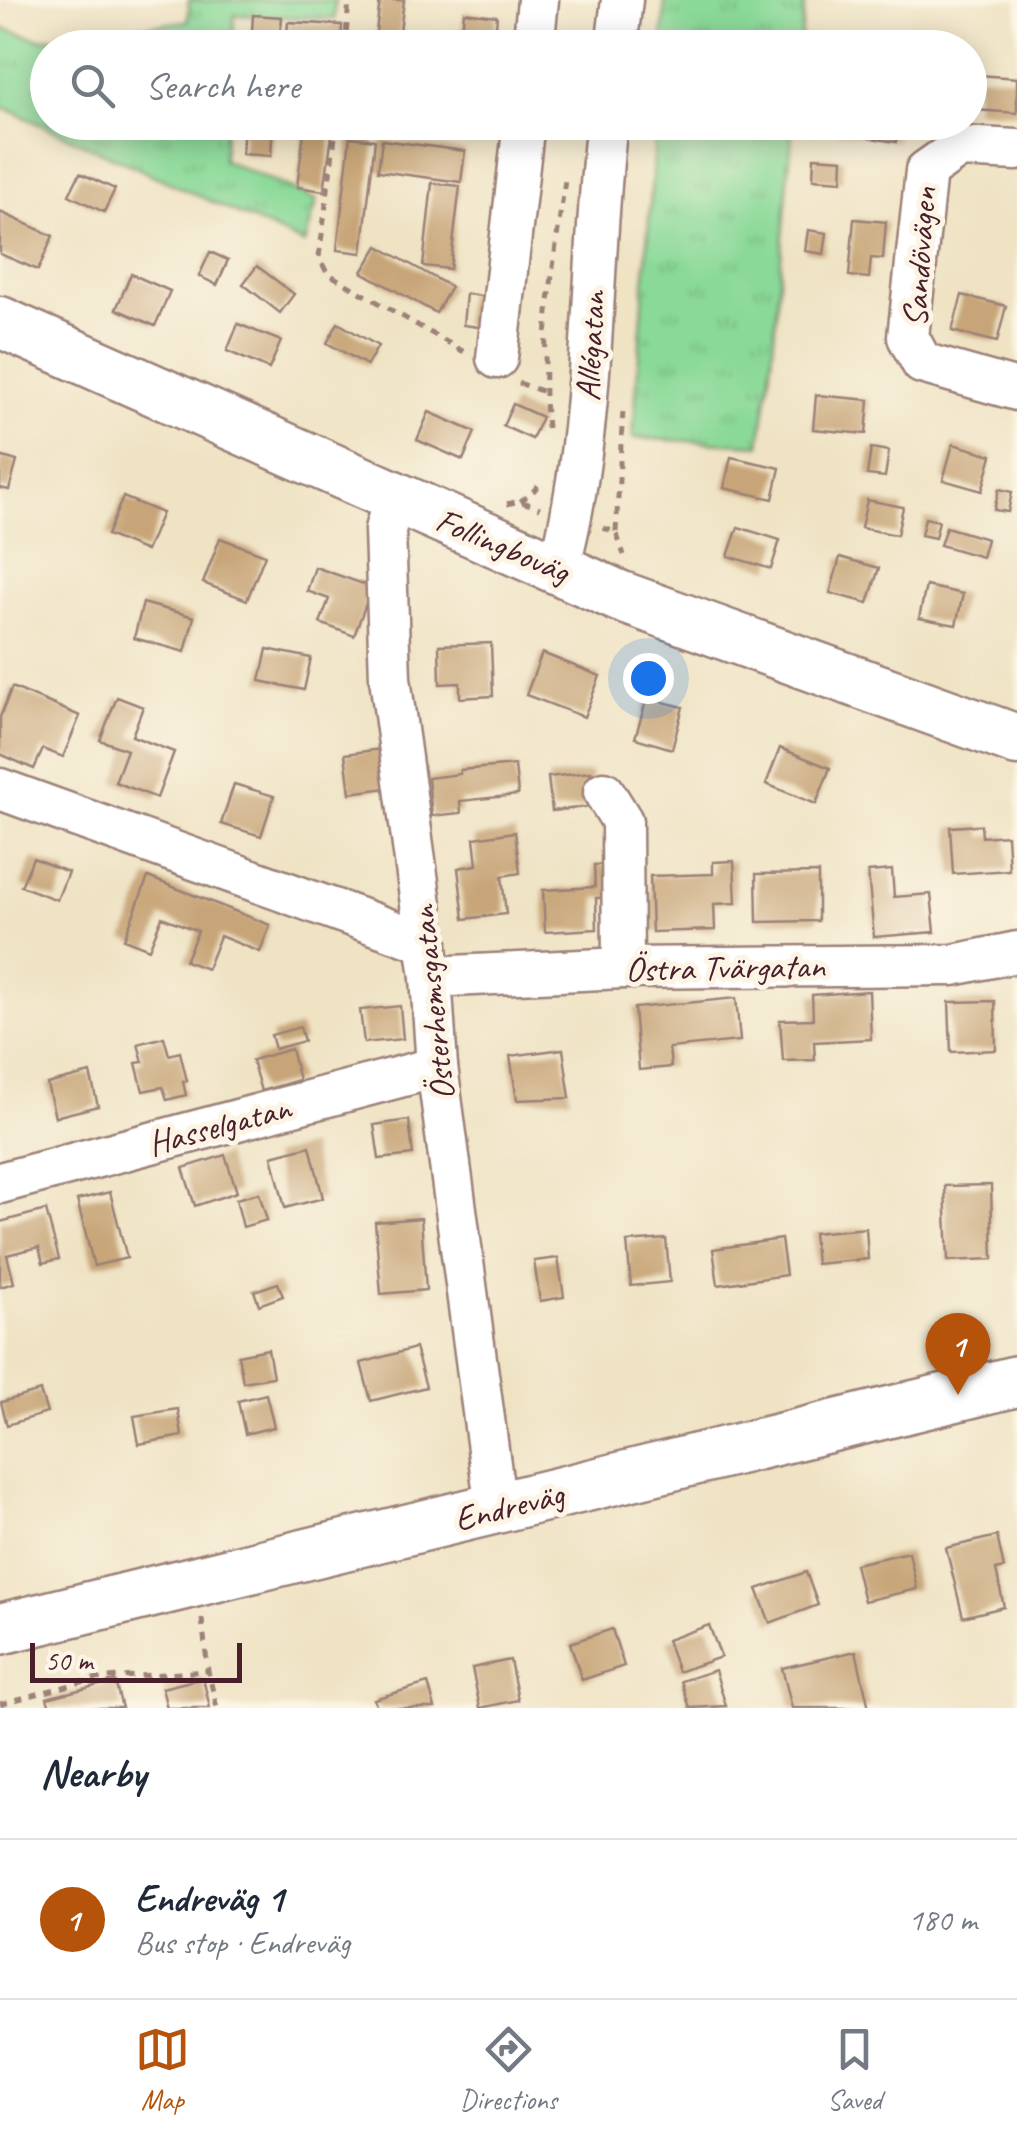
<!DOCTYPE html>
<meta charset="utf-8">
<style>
:root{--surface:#fff;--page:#f2f2f3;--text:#1f2937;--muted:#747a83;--line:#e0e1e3;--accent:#b45309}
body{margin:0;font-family:Caveat,sans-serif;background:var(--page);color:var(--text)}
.scale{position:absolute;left:30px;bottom:25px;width:212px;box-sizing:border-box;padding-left:10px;border:5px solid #4a1f2b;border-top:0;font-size:28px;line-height:35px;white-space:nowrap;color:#4a1f2b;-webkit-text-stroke:8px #fcf5e5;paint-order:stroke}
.you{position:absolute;left:648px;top:678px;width:35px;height:35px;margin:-25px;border:8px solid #fff;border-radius:50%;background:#1a73e8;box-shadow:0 0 0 15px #1a73e833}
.badge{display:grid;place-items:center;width:65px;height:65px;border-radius:50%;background:var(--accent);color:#fff;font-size:32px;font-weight:700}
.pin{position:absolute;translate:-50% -82px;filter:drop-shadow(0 2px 5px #0008)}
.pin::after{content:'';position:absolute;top:52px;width:35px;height:30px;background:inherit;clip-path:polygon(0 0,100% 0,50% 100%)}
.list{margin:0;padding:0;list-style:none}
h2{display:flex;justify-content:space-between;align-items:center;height:130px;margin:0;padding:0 40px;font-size:42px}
h2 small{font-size:32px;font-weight:400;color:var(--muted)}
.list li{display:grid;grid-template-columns:65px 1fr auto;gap:30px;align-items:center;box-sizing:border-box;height:160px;padding:0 40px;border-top:2px solid var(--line)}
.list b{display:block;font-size:38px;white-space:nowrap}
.list p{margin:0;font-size:32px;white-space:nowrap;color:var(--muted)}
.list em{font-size:32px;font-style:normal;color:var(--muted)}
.icon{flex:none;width:55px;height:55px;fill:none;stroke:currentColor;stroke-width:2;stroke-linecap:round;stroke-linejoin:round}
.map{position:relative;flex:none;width:1017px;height:1708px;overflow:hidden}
.search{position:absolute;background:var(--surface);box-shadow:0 5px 25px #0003;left:30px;right:30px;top:30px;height:110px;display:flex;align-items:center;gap:25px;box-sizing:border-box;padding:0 35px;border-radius:55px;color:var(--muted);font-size:38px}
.sheet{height:290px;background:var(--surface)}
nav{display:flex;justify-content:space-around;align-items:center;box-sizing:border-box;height:140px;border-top:2px solid var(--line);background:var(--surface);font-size:28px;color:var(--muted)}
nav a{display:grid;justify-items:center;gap:5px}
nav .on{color:var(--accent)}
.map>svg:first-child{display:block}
.grass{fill:url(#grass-tufts);stroke:#6a7c62;stroke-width:2.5}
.building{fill:#c7a578}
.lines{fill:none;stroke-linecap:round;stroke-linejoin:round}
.minor-casing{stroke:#9c8178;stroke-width:45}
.major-casing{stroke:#9c8178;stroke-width:55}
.path{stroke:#9c8178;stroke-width:5;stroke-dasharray:8 8;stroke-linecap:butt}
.minor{stroke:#fff;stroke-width:40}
.major{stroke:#fff;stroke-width:50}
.labels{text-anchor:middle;stroke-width:10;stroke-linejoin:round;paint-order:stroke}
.street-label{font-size:35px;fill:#4a1f2b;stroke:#fcf5e5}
</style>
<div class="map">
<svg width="1017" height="1708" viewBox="0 0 1017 1708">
<defs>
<pattern id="grass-tufts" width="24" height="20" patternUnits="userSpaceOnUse" patternTransform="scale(2.5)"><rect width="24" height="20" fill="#8ad998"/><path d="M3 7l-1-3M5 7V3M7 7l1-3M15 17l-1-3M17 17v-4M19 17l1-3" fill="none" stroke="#79ba83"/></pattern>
</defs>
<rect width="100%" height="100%" fill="#fcf5e5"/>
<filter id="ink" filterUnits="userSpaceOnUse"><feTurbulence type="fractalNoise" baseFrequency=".01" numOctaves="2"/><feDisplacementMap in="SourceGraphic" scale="20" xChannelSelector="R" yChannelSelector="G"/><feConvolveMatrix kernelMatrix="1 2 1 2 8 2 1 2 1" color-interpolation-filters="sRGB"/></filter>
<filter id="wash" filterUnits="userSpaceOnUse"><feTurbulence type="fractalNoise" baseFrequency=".0048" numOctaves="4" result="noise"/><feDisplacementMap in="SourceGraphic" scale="40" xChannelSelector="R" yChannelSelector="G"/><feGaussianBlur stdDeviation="2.25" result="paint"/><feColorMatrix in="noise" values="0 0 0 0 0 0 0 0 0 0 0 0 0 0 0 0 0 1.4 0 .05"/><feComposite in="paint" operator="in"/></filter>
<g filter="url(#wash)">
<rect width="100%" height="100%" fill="#efe3c4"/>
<g class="grass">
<polygon points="189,0 335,0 334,19 235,15 232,47 48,48 48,122 226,123 223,160 317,200 305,244 0,106 0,28 40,39 188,21"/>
<polygon points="665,0 805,0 800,47 662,47"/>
<polygon points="656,123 793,123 772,360 760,445 633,438"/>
</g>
<g id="blocks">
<g class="building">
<polygon points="380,0 404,0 398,48 374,48"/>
<polygon points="464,12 497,16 494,48 460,48"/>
<polygon points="253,15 282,17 279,48 251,48"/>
<polygon points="288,22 342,25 341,48 286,48"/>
<polygon points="978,75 1017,78 1017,113 975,110"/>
<polygon points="244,122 273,122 271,156 242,154"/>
<polygon points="836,122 900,122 896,142 835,132"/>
<polygon points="305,124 333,128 324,191 297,187"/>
<polygon points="350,137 375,140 362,253 337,250"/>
<polygon points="382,140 465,151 461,182 378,171"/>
<polygon points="814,157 843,159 842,181 813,179"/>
<polygon points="80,173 115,189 104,212 69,195"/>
<polygon points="432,183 460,186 450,269 423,266"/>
<polygon points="0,212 53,236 38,270 0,254"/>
<polygon points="854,219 886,222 883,259 871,258 869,278 849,276"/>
<polygon points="808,230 827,233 824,254 805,251"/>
<polygon points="378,246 451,287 436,313 362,272"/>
<polygon points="210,252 228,260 217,285 199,276"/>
<polygon points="257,266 294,294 280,313 243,284"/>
<polygon points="131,274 170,291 155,326 116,309"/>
<polygon points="466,294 489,297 486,328 463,325"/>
<polygon points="962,295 1006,306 997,342 952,331"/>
<polygon points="338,323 378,346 367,365 327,343"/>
<polygon points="238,324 281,341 269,369 227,351"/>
<polygon points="816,395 869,400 866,434 813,429"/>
<polygon points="513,404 542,417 532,439 503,426"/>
<polygon points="429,412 475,432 463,460 417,440"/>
<polygon points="953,444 992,455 982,491 943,480"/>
<polygon points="871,448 889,451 885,477 867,475"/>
<polygon points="0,456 17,461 9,490 0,488"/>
<polygon points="731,457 780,468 773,499 724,488"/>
<polygon points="999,489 1012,492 1008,512 994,510"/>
<polygon points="123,497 162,513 146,551 107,535"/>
<polygon points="867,500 903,507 897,535 861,528"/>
<polygon points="925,518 939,521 935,538 921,535"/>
<polygon points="738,527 780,540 771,569 728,556"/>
<polygon points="946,527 987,539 982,557 940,545"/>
<polygon points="220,538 265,555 247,600 203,583"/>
<polygon points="840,557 879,568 868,603 830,593"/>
<polygon points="315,567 372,587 354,636 320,623 329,599 307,591"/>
<polygon points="926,586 963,594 956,625 919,618"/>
<polygon points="143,603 194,617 185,652 134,638"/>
<polygon points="491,643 493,696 460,698 460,683 440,684 439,645"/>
<polygon points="267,649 311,658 304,690 260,681"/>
<polygon points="542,653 600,676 584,717 526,695"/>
<polygon points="12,687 80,716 63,757 43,749 34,769 0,754 0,717"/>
<polygon points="117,697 143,707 132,736 174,752 157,798 115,782 127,750 100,740"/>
<polygon points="647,698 683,707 672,749 635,738"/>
<polygon points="389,748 394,787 350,793 345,754"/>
<polygon points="780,748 830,768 816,804 766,784"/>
<polygon points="515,765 518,795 460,801 461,813 432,816 428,778 460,774 460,770"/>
<polygon points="591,772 595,806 552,811 548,777"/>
<polygon points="234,784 274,796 261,836 221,824"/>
<polygon points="981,825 982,837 1007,835 1009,870 953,874 950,827"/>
<polygon points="515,832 520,873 502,876 506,914 464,919 458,868 477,865 474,838"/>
<polygon points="33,858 68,872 57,900 21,886"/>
<polygon points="734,861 736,903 714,904 715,930 652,932 650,876 713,874 713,862"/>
<polygon points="616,864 617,897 596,898 597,929 545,932 543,890 595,887 594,865"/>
<polygon points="892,870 894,897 931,894 935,932 874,937 868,872"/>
<polygon points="818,873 818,921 757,922 756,874"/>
<polygon points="148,877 270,925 260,952 220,936 207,969 185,961 198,931 162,917 149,949 124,939"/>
<polygon points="869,991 871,1039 814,1042 815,1060 783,1061 780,1020 813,1019 812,995"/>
<polygon points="736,998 740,1041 669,1048 671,1067 639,1070 634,1008"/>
<polygon points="995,1001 996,1050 951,1052 949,1002"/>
<polygon points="400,1006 403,1039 364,1043 360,1010"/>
<polygon points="300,1027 304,1041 275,1049 271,1035"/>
<polygon points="164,1037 169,1055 180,1052 187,1081 183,1082 186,1095 167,1100 163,1087 143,1091 136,1063 143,1062 138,1044"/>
<polygon points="291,1049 299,1080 261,1091 252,1060"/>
<polygon points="563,1049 570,1098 517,1100 510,1056"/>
<polygon points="90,1073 98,1106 55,1117 47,1084"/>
<polygon points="409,1120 413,1155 379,1159 374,1125"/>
<polygon points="310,1146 323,1198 285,1208 272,1156"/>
<polygon points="225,1155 237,1192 195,1206 183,1168"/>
<polygon points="991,1185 993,1259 948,1261 945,1186"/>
<polygon points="110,1192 127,1258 94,1266 77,1200"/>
<polygon points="259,1193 267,1220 243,1227 236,1199"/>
<polygon points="46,1210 59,1259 43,1263 39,1247 7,1255 14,1283 0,1287 0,1222"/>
<polygon points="421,1218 426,1290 381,1294 375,1222"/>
<polygon points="866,1228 868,1259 816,1264 813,1233"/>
<polygon points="666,1239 670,1282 631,1286 627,1242"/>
<polygon points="781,1239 786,1275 718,1285 713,1249"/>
<polygon points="558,1258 564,1297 540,1301 534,1261"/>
<polygon points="278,1283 283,1296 259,1305 254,1291"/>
<polygon points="415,1348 426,1387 371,1401 361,1363"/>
<polygon points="268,1349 273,1377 243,1382 238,1355"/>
<polygon points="40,1391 47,1413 7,1425 1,1402"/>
<polygon points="266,1394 274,1427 245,1434 238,1401"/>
<polygon points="178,1409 182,1436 139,1444 134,1416"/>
<polygon points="997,1536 1004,1568 996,1570 1004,1607 963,1617 946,1548"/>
<polygon points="909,1552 917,1589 864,1601 855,1564"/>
<polygon points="806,1572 818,1605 770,1623 757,1589"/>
<polygon points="709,1625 721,1657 678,1672 667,1640"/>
<polygon points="612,1629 624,1666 582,1680 570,1643"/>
<polygon points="856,1651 869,1708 792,1708 782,1668"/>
<polygon points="510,1660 518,1700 480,1708 472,1668"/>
<polygon points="715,1670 726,1706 690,1708 681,1681"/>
<polygon points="203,1678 210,1708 167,1708 162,1688"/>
<polygon points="115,1681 122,1708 50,1708 47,1698"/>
<polygon points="428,1683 435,1708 377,1708 374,1699"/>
</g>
</g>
</g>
<g filter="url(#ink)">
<use href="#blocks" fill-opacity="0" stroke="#9c8178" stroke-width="2.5"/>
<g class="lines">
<g class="minor-casing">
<g id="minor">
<polyline points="533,48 538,0"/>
<polyline points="616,48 622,0"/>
<polyline points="1017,150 960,147 926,171 908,337 922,363 1017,390"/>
<polyline points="497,358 524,122"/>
<polyline points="394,498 385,530 390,678 431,977 437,1067 496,1509"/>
<path d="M559,568C598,423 589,271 607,122"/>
<polyline points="0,789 427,943"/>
<polyline points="604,792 622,821 623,968"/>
<polyline points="431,977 623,968 953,965 1017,952"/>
<polyline points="0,1183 437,1067"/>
</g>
</g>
<g class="major-casing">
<g id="major">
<polyline points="0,322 619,596 1017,740"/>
<polyline points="0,1629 1017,1381"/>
</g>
</g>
<g class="path">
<polyline points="345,48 349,0"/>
<polyline points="337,122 319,257 327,273 466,353"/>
<polyline points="431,122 493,128"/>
<polyline points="519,383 544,392"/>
<path d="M547,428C539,345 554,262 565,180"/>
<polyline points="520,501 531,494 541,482"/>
<polyline points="507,504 519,501 540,508"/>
<polyline points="603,528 616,532 624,555"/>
<polyline points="616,532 623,410"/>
<polyline points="202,1619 208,1671"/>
<polyline points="0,1704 93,1679 208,1671 217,1708"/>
</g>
<use href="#minor" class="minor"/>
<use href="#major" class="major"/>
</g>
</g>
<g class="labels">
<g class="street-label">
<text transform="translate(919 257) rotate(-86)" y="12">Sandövägen</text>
<text transform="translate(590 346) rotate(-87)" y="12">Allégatan</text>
<text transform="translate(503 545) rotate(23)" y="12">Follingboväg</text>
<text transform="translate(725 967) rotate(-1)" y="12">Östra Tvärgatan</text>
<text transform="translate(432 1003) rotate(-96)" y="12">Österhemsgatan</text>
<text transform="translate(219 1125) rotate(-15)" y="12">Hasselgatan</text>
<text transform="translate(509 1506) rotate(-14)" y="12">Endreväg</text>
</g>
</g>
</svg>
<div class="scale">50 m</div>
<div class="you"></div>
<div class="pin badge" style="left:958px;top:1395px">1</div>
<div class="search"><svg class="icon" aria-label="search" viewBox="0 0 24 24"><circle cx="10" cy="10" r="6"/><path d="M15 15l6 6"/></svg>Search here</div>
</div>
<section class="sheet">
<h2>Nearby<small></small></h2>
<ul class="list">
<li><span class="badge">1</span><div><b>Endreväg 1</b><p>Bus stop · Endreväg</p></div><em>180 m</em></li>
</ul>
</section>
<nav>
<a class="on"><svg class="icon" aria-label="map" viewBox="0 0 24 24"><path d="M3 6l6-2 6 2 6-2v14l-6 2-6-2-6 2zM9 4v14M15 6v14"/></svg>Map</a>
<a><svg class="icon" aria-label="directions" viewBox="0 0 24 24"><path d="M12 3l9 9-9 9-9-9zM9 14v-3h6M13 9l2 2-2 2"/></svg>Directions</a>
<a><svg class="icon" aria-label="saved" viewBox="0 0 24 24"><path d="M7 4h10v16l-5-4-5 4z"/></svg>Saved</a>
</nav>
